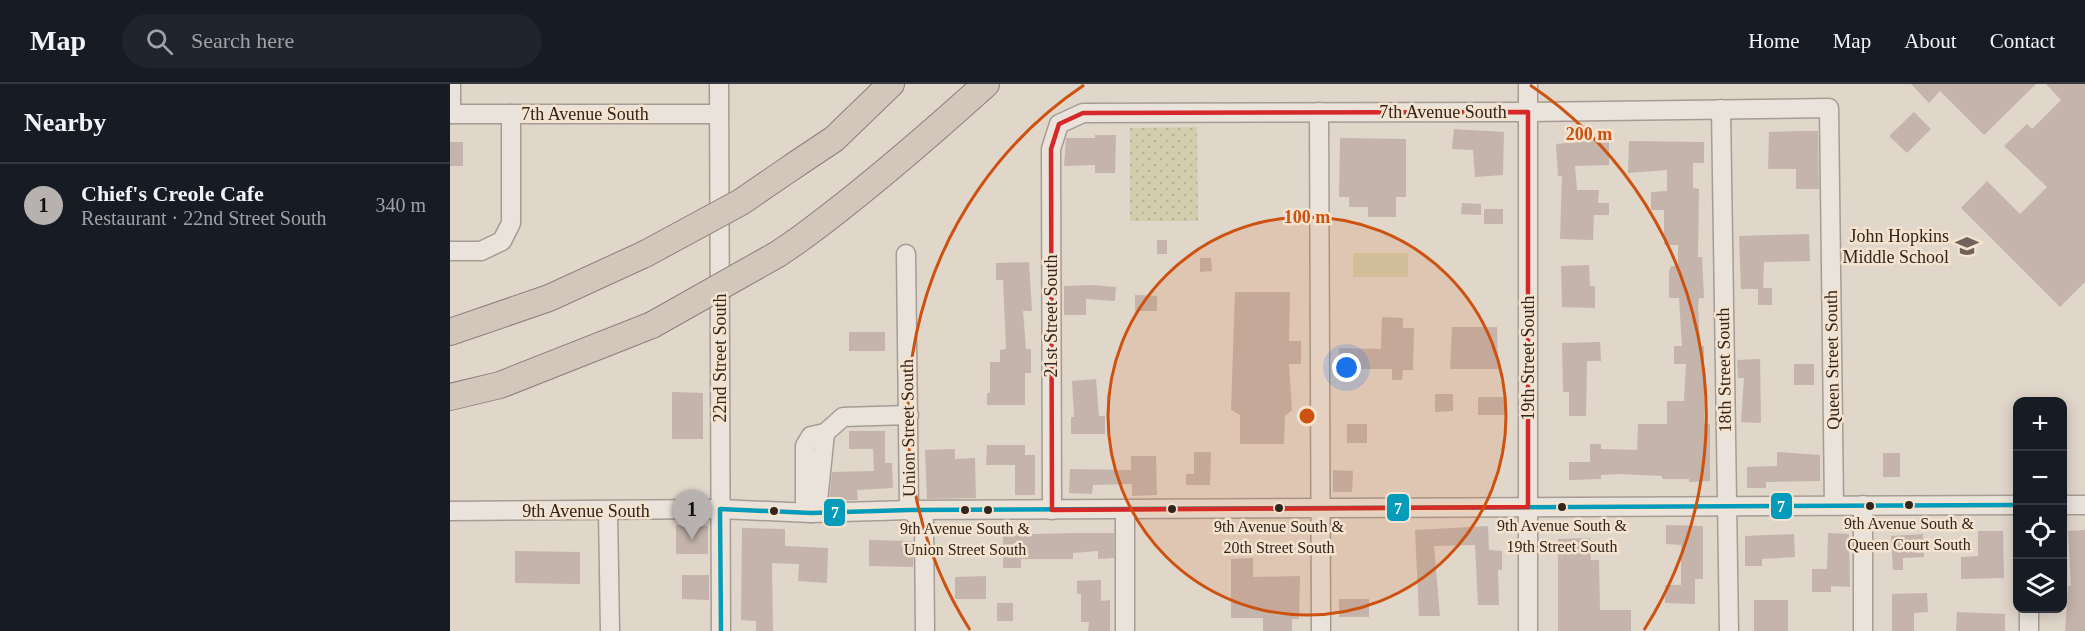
<!DOCTYPE html>
<meta charset="utf-8">
<style>
:root{--surface:#171b24;--page:#20242c;--text:#f1f3f6;--muted:#9ea1a6;--line:#363941;--accent:#b7b2b0}
body{margin:0;font-family:Georgia,serif;background:var(--page);color:var(--text)}
.controls{position:absolute;right:18px;bottom:18px;display:grid;overflow:hidden;border-radius:12px;box-shadow:0 3px 15px #0003}
.controls button{width:54px;height:54px;display:grid;place-items:center;padding:0;border:0;border-bottom:2px solid var(--line);background:var(--surface);color:var(--text);font:30px sans-serif}
.you{position:absolute;left:897px;top:284px;width:21px;height:21px;margin:-15px;border:4px solid #fff;border-radius:50%;background:#1a73e8;box-shadow:0 0 0 9px #1a73e833}
.badge{display:grid;place-items:center;width:39px;height:39px;border-radius:50%;background:var(--accent);color:#111;font-size:20px;font-weight:700}
.pin{position:absolute;translate:-50% -50px;filter:drop-shadow(0 2px 3px #0008)}
.pin::after{content:'';position:absolute;top:32px;width:21px;height:18px;background:inherit;clip-path:polygon(0 0,100% 0,50% 100%)}
.list{margin:0;padding:0;list-style:none}
h2{display:flex;justify-content:space-between;align-items:center;height:78px;margin:0;padding:0 24px;font-size:26px}
h2 small{font-size:20px;font-weight:400;color:var(--muted)}
.list li{display:grid;grid-template-columns:39px 1fr auto;gap:18px;align-items:center;box-sizing:border-box;height:84px;padding:0 24px;border-top:2px solid var(--line)}
.list b{display:block;font-size:22px;white-space:nowrap}
.list p{margin:0;font-size:20px;white-space:nowrap;color:var(--muted)}
.list em{font-size:20px;font-style:normal;color:var(--muted)}
.icon{flex:none;width:33px;height:33px;fill:none;stroke:currentColor;stroke-width:2;stroke-linecap:round;stroke-linejoin:round}
.map{position:relative;flex:none;width:1635px;height:547px;overflow:hidden}
header{display:flex;align-items:center;gap:36px;box-sizing:border-box;height:84px;padding:0 30px;background:var(--surface);border-bottom:2px solid var(--line)}
header strong{font-size:28px}
nav{display:flex;gap:33px;margin-inline-start:auto;font-size:21px}
.search{width:420px;height:54px;background:var(--page);display:flex;align-items:center;gap:15px;box-sizing:border-box;padding:0 21px;border-radius:33px;color:var(--muted);font-size:22px}
main{display:flex}
aside{flex:1;background:var(--surface)}
.map>svg:first-child{display:block}
.park{fill:url(#park-dots)}
.pitch{fill:#d3cdad}
.building{fill:#c4b4ab}
.lines{fill:none;stroke-linecap:round;stroke-linejoin:round}
.minor-casing{stroke:#a69c93;stroke-width:21}
.highway-casing{stroke:#8b817a;stroke-width:28}
.minor{stroke:#e9e3db;stroke-width:18}
.highway{stroke:#d3c6bb;stroke-width:26}
.highway-bridge-casing{stroke:#8b817a;stroke-width:28;stroke-linecap:butt}
.highway-bridge{stroke:#d3c6bb;stroke-width:26}
.bus-1-casing{stroke:#f3e3cf;stroke-width:9}
.bus-1{stroke:#059cbc;stroke-width:4.5}
.marked{fill:none;stroke:#d62828;stroke-width:4.5;stroke-linejoin:round}
.ring{fill:none;stroke:#cd510f;stroke-width:3}
.bus-dot{fill:#33241d;stroke:#f3e3cf;stroke-width:2}
.labels{text-anchor:middle;stroke-width:5;stroke-linejoin:round;paint-order:stroke}
.bus-label{font-size:16px;fill:#33241d;stroke:#f3e3cf}
.street-label{font-size:18px;fill:#33241d;stroke:#f3e3cf}
.poi-label{font-size:18px;fill:#33241d;stroke:#f3e3cf;text-anchor:end}
.centre{fill:#cd510f;stroke:#f3e3cf;stroke-width:3}
.ring-label{font-size:18px;text-anchor:middle;font-weight:bold;fill:#cd510f;stroke:#f3e3cf;stroke-width:5;stroke-linejoin:round;paint-order:stroke}
.line-badge{stroke:#f3e3cf;stroke-width:2}
.badge-label{font-size:16px;text-anchor:middle;font-weight:bold;fill:#fff}
</style>
<header>
<strong>Map</strong>
<div class="search"><svg class="icon" aria-label="search" viewBox="0 0 24 24"><circle cx="10" cy="10" r="6"/><path d="M15 15l6 6"/></svg>Search here</div>
<nav><a>Home</a><a>Map</a><a>About</a><a>Contact</a></nav>
</header>
<main>
<aside>
<h2>Nearby<small></small></h2>
<ul class="list">
<li><span class="badge">1</span><div><b>Chief's Creole Cafe</b><p>Restaurant · 22nd Street South</p></div><em>340 m</em></li>
</ul>
</aside>
<div class="map">
<svg width="1635" height="547" viewBox="0 0 1635 547">
<defs>
<pattern id="park-dots" width="8" height="8" patternUnits="userSpaceOnUse" patternTransform="scale(1.5)"><rect width="8" height="8" fill="#d3cdad"/><path d="M2 2h.1M6 6h.1" fill="none" stroke="#b6b094" stroke-width="1.8" stroke-linecap="round"/></pattern>
</defs>
<rect width="100%" height="100%" fill="#e1d6ca"/>
<polygon class="park" points="747,43 748,137 680,137 680,44"/>
<rect class="pitch" x="903" y="169" width="55" height="24"/>
<g class="building">
<polygon points="1461,0 1586,0 1534,51 1490,7 1479,19"/>
<polygon points="1596,0 1635,0 1635,198 1610,223 1511,124 1537,97 1570,130 1597,103 1554,62 1577,40 1582,45 1611,16"/>
<polygon points="1464,28 1481,45 1457,69 1439,52"/>
<polygon points="1004,45 1054,48 1053,91 1025,93 1023,66 1002,65"/>
<polygon points="1346,47 1368,47 1369,105 1346,105 1346,85 1318,85 1319,48"/>
<polygon points="645,51 666,51 665,89 645,89 645,81 614,82 616,54 645,54"/>
<polygon points="890,54 956,55 956,113 946,113 946,133 918,133 918,123 899,123 899,113 889,113"/>
<polygon points="1159,55 1159,81 1125,82 1127,106 1149,106 1148,119 1159,119 1159,131 1144,131 1143,156 1110,155 1112,92 1108,92 1106,60"/>
<polygon points="1179,57 1254,58 1254,79 1243,79 1243,104 1249,105 1248,173 1252,173 1254,214 1249,214 1248,221 1250,262 1254,262 1254,340 1260,340 1260,397 1239,398 1239,395 1212,395 1212,392 1168,390 1151,391 1151,395 1119,396 1119,378 1140,378 1140,360 1151,360 1151,365 1187,366 1188,340 1217,340 1217,317 1234,317 1236,280 1224,280 1224,262 1232,262 1229,214 1219,214 1219,188 1221,182 1228,182 1228,161 1214,161 1214,126 1201,126 1201,108 1217,107 1217,86 1178,89"/>
<rect x="0" y="58" width="13" height="24"/>
<polygon points="1012,119 1031,120 1031,131 1011,130"/>
<rect x="1034" y="125" width="19" height="15"/>
<polygon points="1359,150 1360,177 1314,178 1313,204 1322,204 1322,221 1308,221 1308,205 1291,205 1289,152"/>
<rect x="707" y="156" width="10" height="14"/>
<polygon points="750,174 761,174 762,187 750,188"/>
<polygon points="579,178 582,227 573,227 576,265 581,265 581,289 575,289 575,321 537,321 537,309 540,309 540,278 550,278 550,266 556,265 553,196 546,196 546,179"/>
<polygon points="1139,181 1140,202 1145,202 1145,224 1112,223 1111,182"/>
<polygon points="642,201 666,203 665,217 636,215 636,231 614,231 614,202"/>
<polygon points="785,208 840,208 839,257 851,257 851,280 839,280 842,326 835,332 834,360 790,360 790,331 781,326"/>
<polygon points="685,211 707,212 707,227 685,227"/>
<polygon points="932,233 953,234 953,244 964,244 963,286 953,286 952,296 942,296 942,285 888,285 889,264 931,265"/>
<polygon points="1002,243 1047,243 1048,285 1000,285"/>
<rect x="399" y="248" width="36" height="19"/>
<polygon points="1150,258 1151,277 1137,277 1136,332 1119,332 1119,308 1113,308 1112,259"/>
<polygon points="1310,275 1311,339 1291,338 1294,294 1288,294 1287,276"/>
<rect x="1344" y="280" width="20" height="21"/>
<polygon points="646,295 649,332 655,332 655,350 621,350 621,333 624,333 622,297"/>
<polygon points="222,308 253,309 253,355 222,355"/>
<polygon points="985,310 1003,310 1003,327 985,328"/>
<rect x="1028" y="313" width="27" height="18"/>
<rect x="897" y="340" width="20" height="19"/>
<polygon points="399,347 435,347 435,379 442,379 443,404 407,406 408,416 379,417 382,388 424,387 423,365 399,365"/>
<polygon points="537,361 575,361 575,371 585,371 585,411 565,411 565,381 536,381"/>
<polygon points="505,365 505,375 525,374 526,414 477,415 475,366"/>
<polygon points="744,368 761,368 760,401 736,401 736,390 744,390"/>
<polygon points="1327,368 1370,371 1370,397 1316,398 1316,404 1297,404 1297,383 1327,382"/>
<rect x="1433" y="369" width="17" height="24"/>
<polygon points="681,372 706,372 707,411 682,412 682,400 643,401 642,410 619,409 620,385 681,386"/>
<polygon points="883,386 903,387 902,408 883,408"/>
<polygon points="226,441 258,442 258,470 226,470"/>
<polygon points="1216,441 1253,442 1253,495 1245,495 1245,520 1215,519 1215,501 1231,501 1231,461 1216,460"/>
<polygon points="1038,442 1039,466 1052,467 1052,486 1048,486 1049,521 1028,521 1025,461 984,462 990,532 969,532 965,446"/>
<polygon points="292,444 335,445 335,462 378,464 377,499 348,497 349,480 322,479 323,547 306,547 306,537 291,536"/>
<polygon points="1635,446 1635,547 1615,547 1618,502 1621,502 1618,447"/>
<polygon points="1528,447 1553,447 1554,494 1511,495 1511,473 1528,472"/>
<polygon points="622,449 664,449 664,474 648,475 648,467 623,469 623,475 571,475 571,484 553,484 553,451"/>
<polygon points="1378,449 1399,450 1400,503 1381,502 1381,508 1362,508 1362,485 1377,485"/>
<polygon points="1344,450 1345,473 1312,475 1312,482 1295,482 1295,452"/>
<polygon points="1473,450 1474,473 1453,474 1453,486 1443,486 1441,452"/>
<polygon points="1140,454 1141,476 1149,476 1150,526 1181,526 1181,547 1108,547 1108,455"/>
<polygon points="419,456 463,457 463,483 419,482"/>
<polygon points="65,467 130,468 130,500 65,499"/>
<polygon points="803,474 803,493 850,492 849,535 842,535 842,547 813,547 813,534 781,534 781,475"/>
<polygon points="232,491 259,491 259,516 232,515"/>
<polygon points="536,492 536,515 505,515 505,493"/>
<polygon points="651,496 651,517 660,516 660,547 638,547 639,538 631,538 631,510 627,510 627,497"/>
<polygon points="1477,509 1478,528 1464,529 1464,547 1442,547 1442,510"/>
<rect x="889" y="515" width="30" height="18"/>
<rect x="1304" y="516" width="34" height="31"/>
<rect x="547" y="519" width="16" height="18"/>
<polygon points="1507,528 1555,530 1555,547 1506,547"/>
</g>
<g class="lines">
<g class="minor-casing">
<g id="minor">
<polyline points="269,0 271,547"/>
<polyline points="1078,0 1078,547"/>
<polyline points="1271,25 1279,547"/>
<polyline points="869,28 871,547"/>
<polyline points="0,30 269,30"/>
<polyline points="1,30 1,0"/>
<polyline points="0,167 31,167 52,157 61,139 61,30"/>
<polyline points="456,170 459,426 474,437 475,547"/>
<polyline points="1413,421 1413,547"/>
<polyline points="1612,421 1635,421"/>
<polyline points="361,423 368,417 375,349"/>
<polyline points="602,426 601,65 609,40 633,29 1078,28 1379,24 1384,421"/>
<polyline points="675,426 675,547"/>
<polyline points="0,427 270,425 361,429 459,426 1568,421"/>
<polyline points="158,427 160,547"/>
<polyline points="361,429 361,423 355,418 355,362 361,352 375,349 393,333 459,331"/>
<polyline points="1579,524 1579,547"/>
</g>
</g>
<g class="highway-casing">
<g id="highway">
<polyline points="345,81 384,55 441,0"/>
<path d="M347,157C413,109 475,55 536,0"/>
<polyline points="0,248 99,214 195,170"/>
<polyline points="0,313 50,301 202,241"/>
</g>
</g>
<use href="#minor" class="minor"/>
<use href="#highway" class="highway"/>
<g class="highway-bridge-casing">
<g id="highway-bridge">
<polyline points="195,170 291,118 345,81"/>
<polyline points="202,241 328,170 347,157"/>
</g>
</g>
<use href="#highway-bridge" class="highway-bridge"/>
<g class="bus-1-casing">
<polyline id="bus-1" points="271,547 270,425 361,429 459,426 1568,421"/>
</g>
<use href="#bus-1" class="bus-1"/>
</g>
<path class="marked" d="M1078,28V423L602,426L601,65L609,40L633,29Z"/>
<circle cx="857" cy="332" r="199" fill="#cd510f" fill-opacity=".12"/>
<g class="ring">
<circle cx="857" cy="332" r="199"/>
<path d="M520 546A399 399 0 0 1 634 1M1080 1A399 399 0 0 1 1194 546"/>
</g>
<defs>
<g id="school-bare" transform="scale(1.8)"><path d="M0-5L7-2L0 1L-7-2ZM-4 1L0 2.5L4 1V4Q0 6-4 4Z" fill="#70625a" stroke="#f3e3cf" stroke-width="2.5" paint-order="stroke"/></g>
</defs>
<g fill-rule="evenodd">
<use href="#school-bare" x="1517" y="162"/>
</g>
<g class="bus-dot">
<circle cx="1459" cy="421" r="5"/>
<circle cx="1420" cy="422" r="5"/>
<circle cx="1112" cy="423" r="5"/>
<circle cx="829" cy="424" r="5"/>
<circle cx="722" cy="425" r="5"/>
<circle cx="515" cy="426" r="5"/>
<circle cx="538" cy="426" r="5"/>
<circle cx="324" cy="427" r="5"/>
</g>
<g class="labels">
<g class="bus-label">
<text x="1459" y="445">9th Avenue South &amp;<tspan x="1459" dy="21">Queen Court South</tspan></text>
<text x="1112" y="447">9th Avenue South &amp;<tspan x="1112" dy="21">19th Street South</tspan></text>
<text x="829" y="448">9th Avenue South &amp;<tspan x="829" dy="21">20th Street South</tspan></text>
<text x="515" y="450">9th Avenue South &amp;<tspan x="515" dy="21">Union Street South</tspan></text>
</g>
<g class="street-label">
<text x="993" y="34">7th Avenue South</text>
<text x="135" y="36">7th Avenue South</text>
<text transform="translate(601 232) rotate(-90)" y="6">21st Street South</text>
<text transform="translate(270 274) rotate(-90)" y="6">22nd Street South</text>
<text transform="translate(1078 274) rotate(-90)" y="6">19th Street South</text>
<text transform="translate(1382 276) rotate(-91)" y="6">Queen Street South</text>
<text transform="translate(1274 286) rotate(-91)" y="6">18th Street South</text>
<text transform="translate(458 344) rotate(-91)" y="6">Union Street South</text>
<text x="136" y="433">9th Avenue South</text>
</g>
<g class="poi-label">
<text x="1499" y="158">John Hopkins<tspan x="1499" dy="21">Middle School</tspan></text>
</g>
</g>
<circle cx="857" cy="332" r="9" class="centre"/>
<g class="ring-label">
<text x="1139" y="56">200 m</text>
<text x="857" y="139">100 m</text>
</g>
<g class="line-badge">
<rect x="1320" y="408" width="23" height="28" rx="6" fill="#059cbc"/>
<rect x="936" y="409" width="24" height="29" rx="6" fill="#059cbc"/>
<rect x="373" y="414" width="23" height="29" rx="6" fill="#059cbc"/>
</g>
<g class="badge-label">
<text x="1331" y="428">7</text>
<text x="948" y="430">7</text>
<text x="385" y="434">7</text>
</g>
</svg>
<div class="controls">
<button>+</button>
<button>−</button>
<button><svg class="icon" aria-label="locate" viewBox="0 0 24 24"><circle cx="12" cy="12" r="6"/><path d="M12 2v4M12 18v4M2 12h4M18 12h4"/></svg></button>
<button><svg class="icon" aria-label="layers" viewBox="0 0 24 24"><path d="M12 4l9 5-9 5-9-5zM3 14l9 5 9-5"/></svg></button>
</div>
<div class="you"></div>
<div class="pin badge" style="left:242px;top:456px">1</div>
</div>
</main>
